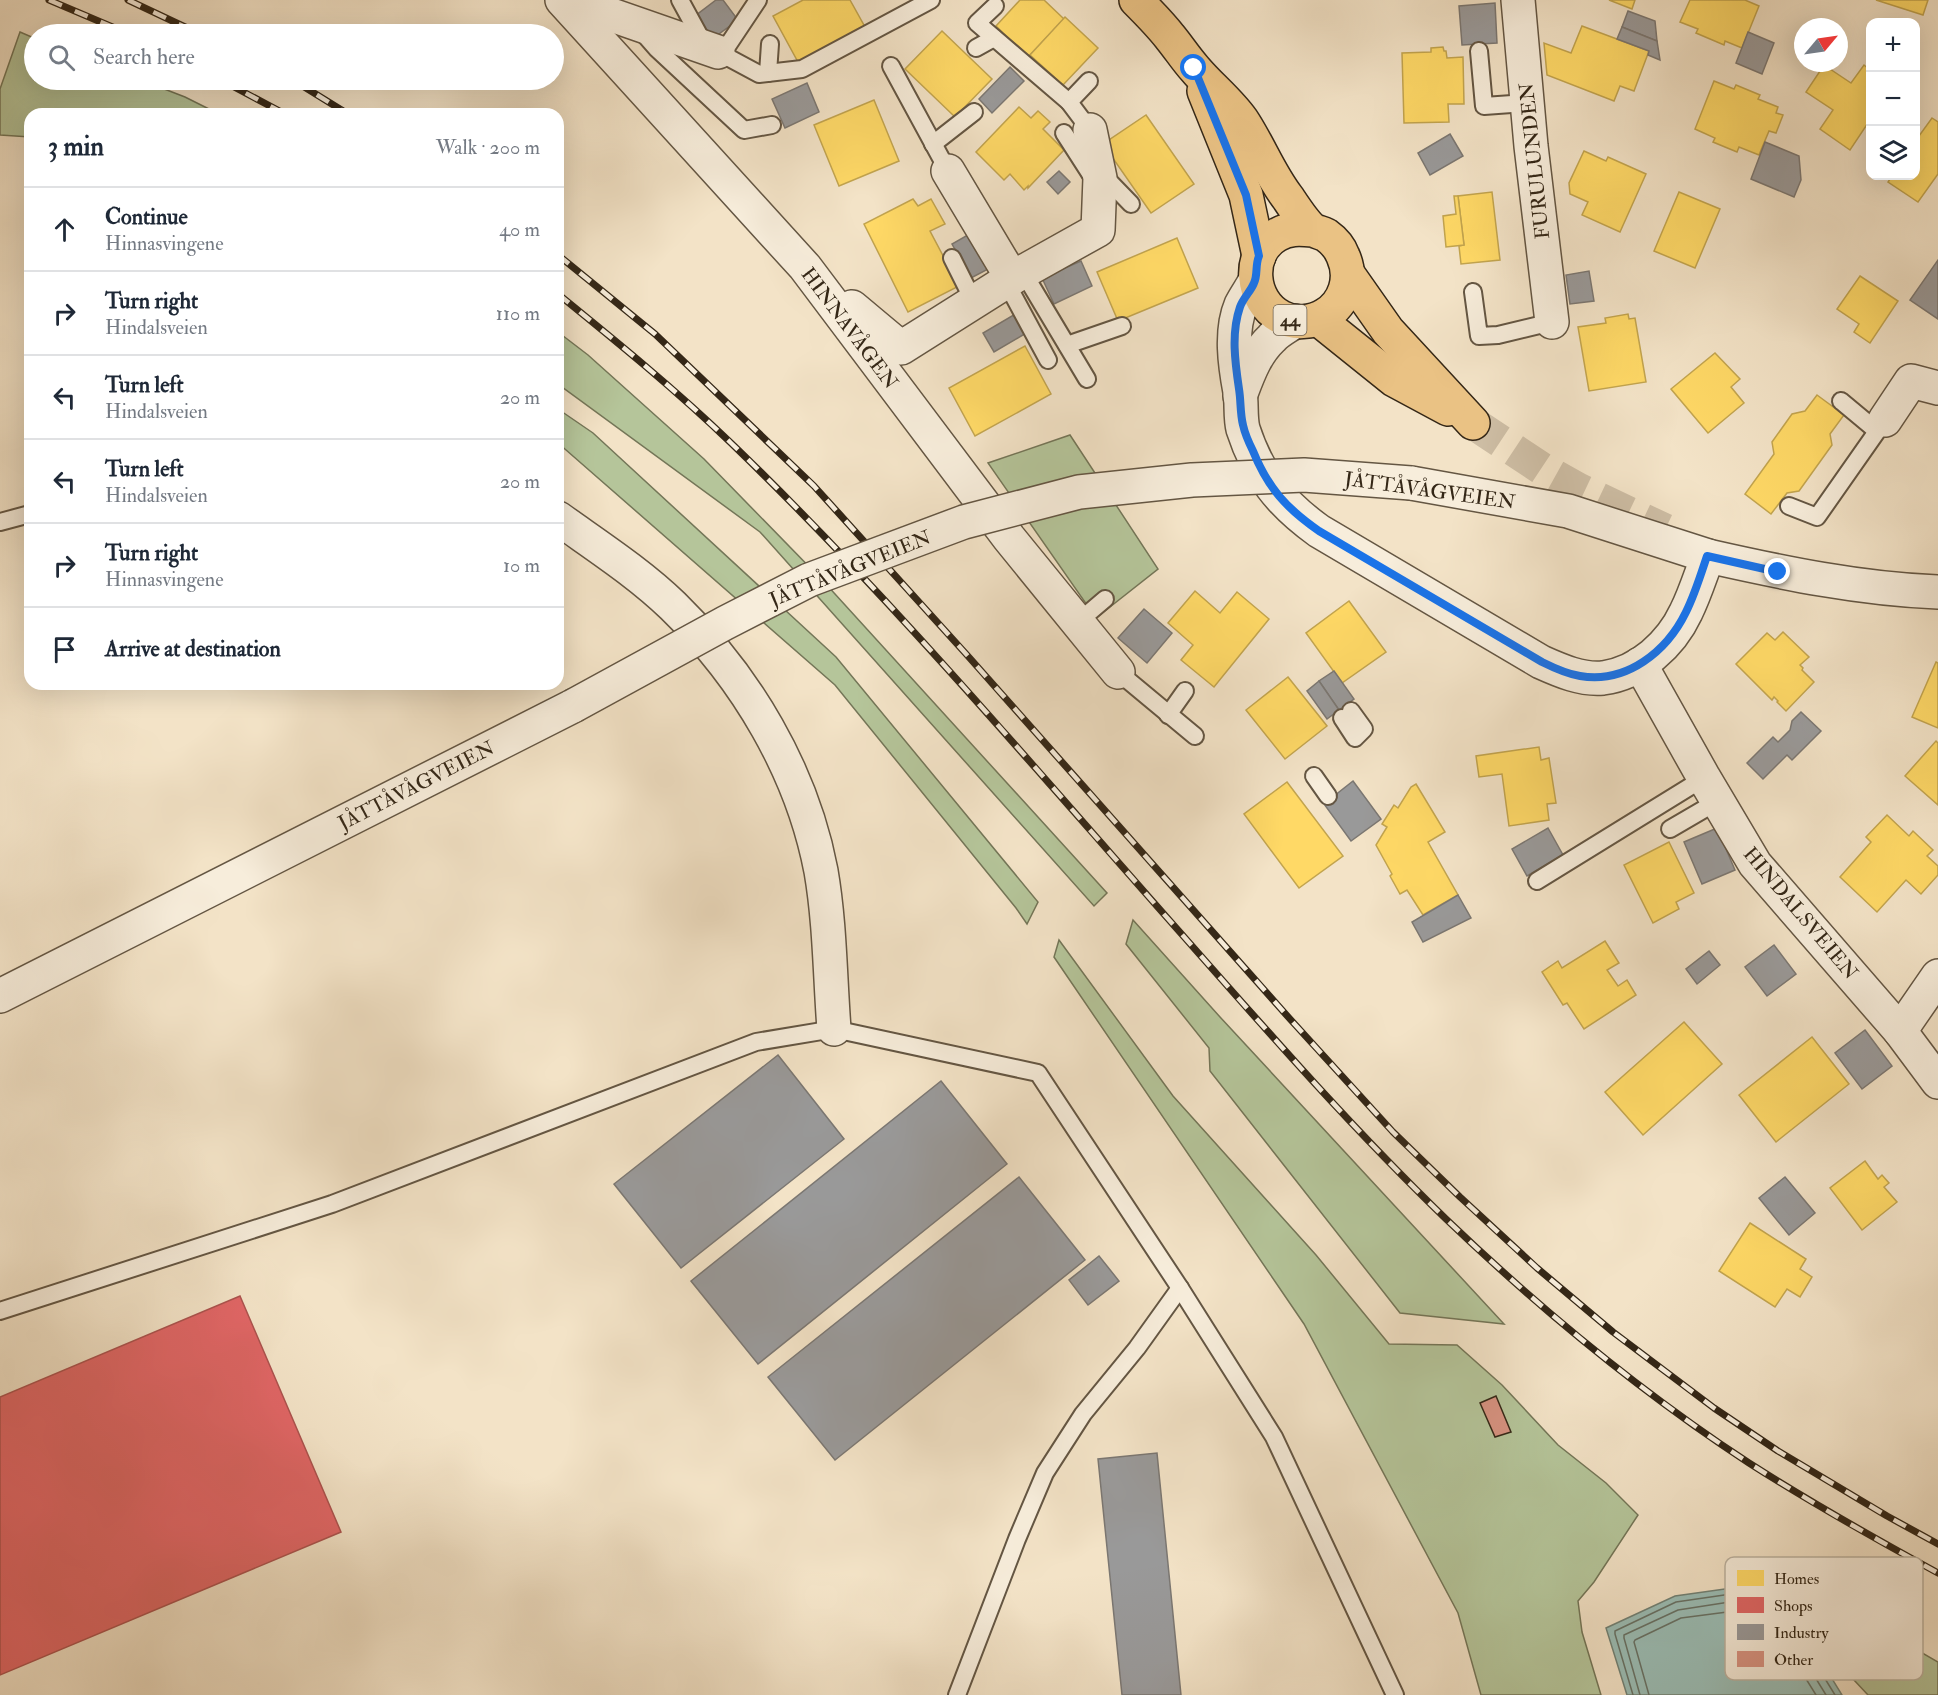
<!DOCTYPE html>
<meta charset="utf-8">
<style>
:root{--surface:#fff;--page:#f6f6f7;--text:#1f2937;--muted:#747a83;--line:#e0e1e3}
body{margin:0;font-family:"IM FELL Double Pica",serif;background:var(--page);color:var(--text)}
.controls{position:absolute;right:18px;top:18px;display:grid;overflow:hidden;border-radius:12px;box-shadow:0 6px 24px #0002}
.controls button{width:54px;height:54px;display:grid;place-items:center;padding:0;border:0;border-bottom:2px solid var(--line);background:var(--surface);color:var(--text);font:30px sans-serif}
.compass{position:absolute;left:1794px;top:18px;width:54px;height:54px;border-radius:50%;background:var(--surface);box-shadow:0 6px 24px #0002;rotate:61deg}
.stop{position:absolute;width:18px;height:18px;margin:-14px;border:4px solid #1a73e8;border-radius:50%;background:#fff}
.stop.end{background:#1a73e8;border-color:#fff;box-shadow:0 2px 6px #0008}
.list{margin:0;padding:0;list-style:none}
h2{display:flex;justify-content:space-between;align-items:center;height:78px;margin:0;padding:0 24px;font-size:26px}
h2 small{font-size:20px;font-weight:400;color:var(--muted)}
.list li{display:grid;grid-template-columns:39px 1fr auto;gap:18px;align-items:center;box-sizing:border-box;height:84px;padding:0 24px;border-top:2px solid var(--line)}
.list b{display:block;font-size:22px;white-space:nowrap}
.list p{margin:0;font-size:20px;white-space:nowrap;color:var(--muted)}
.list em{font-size:20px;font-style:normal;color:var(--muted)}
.icon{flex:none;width:33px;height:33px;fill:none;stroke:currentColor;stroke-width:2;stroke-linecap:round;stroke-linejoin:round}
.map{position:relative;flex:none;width:1938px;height:1695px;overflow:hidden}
.search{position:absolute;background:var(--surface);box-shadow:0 6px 24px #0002;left:24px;top:24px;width:540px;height:66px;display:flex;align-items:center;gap:15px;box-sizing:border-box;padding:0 21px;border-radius:33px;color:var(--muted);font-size:22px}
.panel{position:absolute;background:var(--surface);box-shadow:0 6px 24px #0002;left:24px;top:108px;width:540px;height:582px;border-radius:18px}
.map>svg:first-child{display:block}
.green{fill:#b5c59a;stroke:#747658;stroke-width:1.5}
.water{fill:#9bbeb6;stroke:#728276;stroke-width:1.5}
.homes{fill:#ffd966;stroke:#c2a44e;stroke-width:1.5}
.shops{fill:#e06666;stroke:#ac534e;stroke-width:1.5}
.industry{fill:#999;stroke:#7b7772;stroke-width:1.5}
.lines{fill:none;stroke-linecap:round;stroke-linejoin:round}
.shore{stroke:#687266;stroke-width:1.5}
.building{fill:#d89382;stroke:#342717;stroke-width:1.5}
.primary-tunnel{stroke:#cdbda4;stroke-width:33;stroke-dasharray:33 16;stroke-linecap:butt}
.service-casing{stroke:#645643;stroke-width:20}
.minor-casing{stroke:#645643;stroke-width:36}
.tertiary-casing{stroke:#645643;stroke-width:36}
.primary-casing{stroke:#342717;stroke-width:36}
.service{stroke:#f7eddb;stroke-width:16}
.minor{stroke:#f7eddb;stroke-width:33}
.tertiary{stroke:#f7eddb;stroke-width:33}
.primary{stroke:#eac284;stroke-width:33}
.rail-casing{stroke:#342717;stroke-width:7}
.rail{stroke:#f7eddb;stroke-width:4.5;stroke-dasharray:14;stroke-linecap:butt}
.tertiary-bridge-casing{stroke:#645643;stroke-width:36;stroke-linecap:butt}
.tertiary-bridge{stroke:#f7eddb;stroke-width:33}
.route{stroke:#1a73e8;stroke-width:8}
.labels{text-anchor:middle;stroke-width:6;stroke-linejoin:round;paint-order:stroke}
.shield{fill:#f7eddb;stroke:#6e6252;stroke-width:1.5}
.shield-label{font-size:18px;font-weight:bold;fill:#342717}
.street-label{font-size:20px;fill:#342717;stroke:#f7eddb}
.key{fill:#f7eddb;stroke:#bcb2a0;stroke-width:1.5}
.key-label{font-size:16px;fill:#342717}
</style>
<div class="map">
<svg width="1938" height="1695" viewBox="0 0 1938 1695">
<rect width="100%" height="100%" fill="#f3e3c7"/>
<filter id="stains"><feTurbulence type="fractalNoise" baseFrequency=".00333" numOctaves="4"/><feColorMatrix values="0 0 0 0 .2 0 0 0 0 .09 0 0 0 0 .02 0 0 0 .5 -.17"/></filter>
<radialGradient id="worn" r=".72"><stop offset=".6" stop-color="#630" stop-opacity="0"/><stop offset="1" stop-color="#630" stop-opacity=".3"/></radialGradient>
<g class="green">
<polygon points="20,32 34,38 34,80 141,80 185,97 219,114 30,114 30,137 0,135 0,89"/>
<polygon points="558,332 588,355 704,459 825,583 1107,893 1094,906 760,532 558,384"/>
<polygon points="558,409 593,433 836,657 1038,902 1027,924 1016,908 835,685 558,443"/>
<polygon points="1070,435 1158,569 1096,618 988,463"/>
<polygon points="1133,920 1220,1017 1504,1324 1400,1313 1210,1071 1209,1048 1126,944"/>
<polygon points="1059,940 1173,1096 1316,1255 1389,1344 1457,1345 1502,1385 1558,1445 1606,1483 1638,1515 1594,1582 1578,1601 1582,1632 1601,1695 1481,1695 1458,1613 1304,1324 1054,957"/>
<polygon points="1781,1560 1893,1636 1938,1662 1938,1695 1868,1695 1798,1620"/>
</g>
<polygon class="water" points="1739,1587 1796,1620 1842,1695 1627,1695 1606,1628 1675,1596"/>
<g class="homes">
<polygon points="803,0 850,0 865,27 798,62 773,16"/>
<polygon points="1020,0 1044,0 1064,19 1028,57 996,26"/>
<polygon points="1609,0 1635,0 1632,9"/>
<polygon points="1690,0 1745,0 1759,6 1742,48 1725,41 1724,45 1696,33 1698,29 1680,22"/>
<polygon points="1876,0 1928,0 1923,15"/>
<polygon points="1065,17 1098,48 1063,85 1030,55"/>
<polygon points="1582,26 1649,51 1634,91 1620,86 1614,101 1547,75 1544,43 1571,53"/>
<polygon points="942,31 992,79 955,117 905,69"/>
<polygon points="1443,47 1444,51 1446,51 1447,58 1463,57 1464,104 1448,104 1449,122 1404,123 1402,53 1431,52 1431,48"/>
<polygon points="1824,65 1851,83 1864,65 1870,70 1870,120 1850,150 1820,129 1833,110 1806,92"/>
<polygon points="1714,81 1734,89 1736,85 1760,95 1758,99 1778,107 1776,113 1783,115 1776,133 1769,131 1759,155 1739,147 1737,152 1713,142 1715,138 1695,129"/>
<polygon points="874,100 899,161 839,186 814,125"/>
<polygon points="1019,107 1031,118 1038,111 1050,122 1043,129 1064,150 1028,188 1028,186 1024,190 1010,174 1004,180 976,152"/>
<polygon points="1146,115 1194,184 1151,213 1103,144"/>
<polygon points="1932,118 1938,122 1938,174 1918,202 1888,182 1892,176 1916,176 1916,134 1919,136"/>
<polygon points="1584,151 1606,161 1608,157 1646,174 1620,232 1582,215 1588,202 1570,194 1569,183"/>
<polygon points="1492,192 1500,260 1461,264 1459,246 1464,245 1458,196"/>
<polygon points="1679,192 1720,209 1695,268 1654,251"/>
<polygon points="1454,196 1458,196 1464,245 1446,247 1443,216 1456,214"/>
<polygon points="913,199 918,206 931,199 945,224 930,231 959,286 908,312 864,224"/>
<polygon points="1177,238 1198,288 1118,321 1097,272"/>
<polygon points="1860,276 1898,301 1870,343 1854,332 1859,324 1837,309"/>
<polygon points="1628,314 1629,319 1635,318 1646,382 1589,391 1578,327 1606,323 1605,318"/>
<polygon points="1025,346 1051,394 975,436 949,388"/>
<polygon points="1715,353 1740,379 1731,387 1744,403 1708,433 1671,389"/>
<polygon points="1817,395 1844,415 1830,434 1832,445 1799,491 1787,493 1771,514 1745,494 1774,454 1772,442 1792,414 1805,411"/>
<polygon points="1195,591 1220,613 1237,592 1269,619 1214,687 1181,660 1193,645 1168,623"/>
<polygon points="1349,601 1386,652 1342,683 1306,633"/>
<polygon points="1783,632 1809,657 1800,665 1803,668 1802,670 1814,682 1786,711 1777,702 1778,701 1774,697 1772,700 1736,664 1767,633 1775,640"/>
<polygon points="1936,662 1938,663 1938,728 1912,717"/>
<polygon points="1288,677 1327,726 1285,759 1246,710"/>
<polygon points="1936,741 1938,743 1938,805 1905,776"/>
<polygon points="1539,747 1541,760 1549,758 1556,803 1547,804 1549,820 1509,826 1502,774 1479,777 1476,756"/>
<polygon points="1287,782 1343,856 1299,888 1244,814"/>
<polygon points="1416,784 1445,832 1428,842 1458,895 1423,915 1407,890 1400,894 1390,876 1392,874 1376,845 1387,827 1382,824 1394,805 1398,808 1411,787"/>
<polygon points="1887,815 1909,836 1913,831 1933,850 1927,856 1938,866 1938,875 1921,894 1906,880 1877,912 1840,877 1871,842 1866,837"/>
<polygon points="1669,842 1694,893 1676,902 1679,909 1653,923 1624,865"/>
<polygon points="1605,941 1619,963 1607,970 1618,986 1627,980 1636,995 1584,1029 1567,1003 1563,1005 1542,972 1558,961 1562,968"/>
<polygon points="1684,1022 1722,1064 1643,1135 1605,1092"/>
<polygon points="1812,1037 1849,1084 1776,1142 1739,1095"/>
<polygon points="1865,1161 1878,1179 1882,1175 1889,1183 1884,1187 1897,1202 1862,1230 1830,1188"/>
<polygon points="1750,1223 1806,1259 1800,1269 1812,1277 1800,1297 1787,1289 1775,1307 1719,1271"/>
</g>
<polygon class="shops" points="240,1296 341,1532 0,1675 0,1397"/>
<g class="industry">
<polygon points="716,0 723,0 738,20 712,39 695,16"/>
<polygon points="1495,3 1497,43 1462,45 1459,6"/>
<polygon points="1628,11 1655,21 1657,41 1622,27"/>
<polygon points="1622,27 1657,41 1660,60 1648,55 1649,51 1617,39"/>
<polygon points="1748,32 1774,43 1762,74 1736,63"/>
<polygon points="1010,67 1024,81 992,113 979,99"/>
<polygon points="807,83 819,112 785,128 772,99"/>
<polygon points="1450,134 1463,156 1430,175 1418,153"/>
<polygon points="1765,142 1799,156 1801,180 1794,197 1751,179"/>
<polygon points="1059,171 1070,182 1058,194 1047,182"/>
<polygon points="973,232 992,267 971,278 952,244"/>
<polygon points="1938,260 1938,319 1910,300"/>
<polygon points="1081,261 1092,286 1054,304 1042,278"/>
<polygon points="1589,271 1594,301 1570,304 1566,275"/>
<polygon points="1017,313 1028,332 994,352 983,333"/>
<polygon points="1144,609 1172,633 1147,663 1118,638"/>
<polygon points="1334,671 1354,699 1339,710 1319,681"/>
<polygon points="1319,681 1339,710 1327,719 1307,691"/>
<polygon points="1801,712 1821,731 1792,760 1787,755 1763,779 1747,763 1773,737 1778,742 1790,730 1792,721"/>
<polygon points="1353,781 1381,819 1351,841 1324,804"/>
<polygon points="1548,828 1563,855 1527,876 1512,849"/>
<polygon points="1717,828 1735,870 1702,884 1684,842"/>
<polygon points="1458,895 1471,918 1423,942 1412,922"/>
<polygon points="1774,945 1796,974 1767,996 1745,967"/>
<polygon points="1709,951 1720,965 1697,984 1686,969"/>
<polygon points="1865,1030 1892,1066 1862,1089 1835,1053"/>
<polygon points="778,1055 844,1139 681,1268 614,1184"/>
<polygon points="941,1081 1007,1164 758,1364 691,1281"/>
<polygon points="1019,1177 1085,1260 835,1460 768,1377"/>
<polygon points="1785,1177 1815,1213 1789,1235 1759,1198"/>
<polygon points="1099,1256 1119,1281 1088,1305 1069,1280"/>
<polygon points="1157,1453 1181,1695 1122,1695 1098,1459"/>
</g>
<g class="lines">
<g class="shore">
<polyline points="1633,1695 1615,1634 1615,1631 1676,1602 1738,1593 1792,1625 1835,1695"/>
<polyline points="1640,1695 1624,1638 1624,1635 1678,1610 1736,1601 1786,1630 1826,1695"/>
<polyline points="1649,1695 1634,1642 1635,1640 1681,1618 1735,1611 1780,1637 1816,1695"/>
</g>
</g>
<polygon class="building" points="1496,1396 1511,1432 1495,1437 1480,1403"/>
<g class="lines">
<polyline class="primary-tunnel" points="1473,423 1544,470 1578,489 1665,530"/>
<g class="service-casing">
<g id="service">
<polyline points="680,0 704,44"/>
<polyline points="995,6 977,23 1069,102"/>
<polyline points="643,33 657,49 744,130 772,125"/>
<polyline points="976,48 994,38"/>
<polyline points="1479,51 1484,106 1527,103"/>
<polyline points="718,52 759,74 802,69 931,0"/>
<polyline points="722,54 758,0"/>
<polyline points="891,66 948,171"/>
<polyline points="768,73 770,44"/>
<polyline points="1089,81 1069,102 1090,130"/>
<polyline points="1064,133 1091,175"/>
<polyline points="933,144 974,112"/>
<polyline points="1101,173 1131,204"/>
<polyline points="952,258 974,302"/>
<polyline points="1023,272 1087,379"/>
<polyline points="1006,282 1048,360"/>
<polyline points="1473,292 1479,336 1498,335 1552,322"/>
<polyline points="1067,345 1122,326"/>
<polyline points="1841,401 1877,431"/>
<polyline points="1789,506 1817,517 1885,420"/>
<polyline points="0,522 30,514"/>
<polyline points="1078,622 1105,599"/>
<polyline points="1118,672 1195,736"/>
<polyline points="1168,715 1185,691"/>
<polyline points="1342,718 1355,738 1364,729 1351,711"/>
<polyline points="1314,776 1328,796"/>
<polyline points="1670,829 1718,801"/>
<polyline points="1537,881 1704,778"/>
<polyline points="0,1311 332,1204 756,1042 834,1029 1038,1073 1180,1288 1274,1437 1395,1695"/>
<polyline points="957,1695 1017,1539 1045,1473 1083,1414 1137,1348 1180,1288"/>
</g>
</g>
<g class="minor-casing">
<g id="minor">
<polyline points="562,0 805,267 1009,538 1118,672"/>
<polyline points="589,0 600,11 718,52"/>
<polyline points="1518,0 1531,146 1552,322"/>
<polyline points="948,171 1012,278 1098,230 1100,178 1090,130"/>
<path d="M1255,281C1251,289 1245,297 1241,305C1230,331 1235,365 1240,392C1242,404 1240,417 1243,429C1258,475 1280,503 1319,531L1541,662C1561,671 1582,680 1603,678C1640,673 1671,644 1686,612C1695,594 1701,574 1708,556C1783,573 1860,589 1938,592"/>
<polyline points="852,307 901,348 1012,278"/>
<path d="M1240,396C1248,375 1255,354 1272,338C1278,331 1287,327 1295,321"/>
<polyline points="1885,420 1911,381 1938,388"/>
<path d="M558,518C597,546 639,573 673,606C746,677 802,771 821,871C830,923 830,977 834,1029"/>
<polyline points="1640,664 1704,778 1755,864 1900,1031 1938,1082"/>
<polyline points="1900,1031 1938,976"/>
</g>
</g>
<g class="tertiary-casing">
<g id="tertiary">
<polyline points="1411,483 1568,511 1708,556"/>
<polyline points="0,996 573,706"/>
</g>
</g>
<g class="primary-casing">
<g id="primary">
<path d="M1136,0C1148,12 1160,24 1170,37C1179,48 1186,59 1195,69C1210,87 1232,104 1244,123C1260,148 1270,175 1288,198C1294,207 1305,224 1313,230C1317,232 1322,233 1326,235C1333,240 1340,248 1343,256C1353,278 1345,303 1325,315C1312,323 1294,324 1281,317C1250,301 1246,253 1277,235C1288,228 1300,229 1313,230"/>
<polyline points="1204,91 1246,195 1259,256"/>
<polyline points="1348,274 1388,331 1473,423"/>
<polyline points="1318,319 1394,380 1448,409"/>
</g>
</g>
<use href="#service" class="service"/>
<use href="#minor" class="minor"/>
<use href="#tertiary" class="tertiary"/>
<use href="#primary" class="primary"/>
<g class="rail-casing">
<g id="rail">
<polyline points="49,0 129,34"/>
<polyline points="128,0 200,34"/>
<polyline points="221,80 285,114"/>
<polyline points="293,80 348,114"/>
<polyline points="558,255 655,334 814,486 967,655 1290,1019 1393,1132 1460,1197 1537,1268 1613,1332 1714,1408 1778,1451 1887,1516 1938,1544"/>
<path d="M558,294C617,342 676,390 731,443C895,601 1042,777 1193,947C1275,1040 1357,1133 1446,1219C1539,1308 1641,1392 1749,1463C1810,1502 1874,1538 1938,1573"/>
</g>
</g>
<use href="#rail" class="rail"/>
<g class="tertiary-bridge-casing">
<polyline id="tertiary-bridge" points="573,706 725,623 809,580 964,522 1079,492 1192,480 1304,475 1411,483"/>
</g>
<use href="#tertiary-bridge" class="tertiary-bridge"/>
</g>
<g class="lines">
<path class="route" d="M1194,68L1246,195L1259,256C1255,265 1258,275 1254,283C1251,291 1243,298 1240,307C1231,333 1235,362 1239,389C1241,401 1240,413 1243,425C1245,434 1249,443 1253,451C1268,488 1286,508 1319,531L1542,662C1554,668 1567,674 1580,676C1627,684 1667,651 1686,612C1695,594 1701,574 1707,556L1778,572"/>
</g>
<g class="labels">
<rect class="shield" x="1273.5" y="305" width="33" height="30" rx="4.5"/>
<g class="shield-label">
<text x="1290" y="326">44</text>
</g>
<g class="street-label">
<text transform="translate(1534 161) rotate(-96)" y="7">FURULUNDEN</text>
<text transform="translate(850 328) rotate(53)" y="7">HINNAVÅGEN</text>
<text transform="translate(1430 490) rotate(8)" y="7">JÅTTÅVÅGVEIEN</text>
<text transform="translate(850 568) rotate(-22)" y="7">JÅTTÅVÅGVEIEN</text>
<text transform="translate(416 785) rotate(-27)" y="7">JÅTTÅVÅGVEIEN</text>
<text transform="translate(1801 913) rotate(50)" y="7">HINDALSVEIEN</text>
</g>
</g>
<rect x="1725" y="1557" width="198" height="123" rx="9" class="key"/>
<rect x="1737" y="1570" width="27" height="16" fill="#ffd966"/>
<rect x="1737" y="1597" width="27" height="16" fill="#e06666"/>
<rect x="1737" y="1624" width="27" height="16" fill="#999"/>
<rect x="1737" y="1651" width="27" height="16" fill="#d89382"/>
<g class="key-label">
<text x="1774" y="1584">Homes</text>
<text x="1774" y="1611">Shops</text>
<text x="1774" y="1638">Industry</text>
<text x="1774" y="1665">Other</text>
</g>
<rect width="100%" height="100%" filter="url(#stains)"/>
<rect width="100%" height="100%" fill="url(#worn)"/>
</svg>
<div class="controls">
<button>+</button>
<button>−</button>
<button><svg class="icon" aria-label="layers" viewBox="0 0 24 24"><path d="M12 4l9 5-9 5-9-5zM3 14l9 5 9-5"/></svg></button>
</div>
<svg class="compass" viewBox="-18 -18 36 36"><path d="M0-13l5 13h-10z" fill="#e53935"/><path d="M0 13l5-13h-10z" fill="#747a83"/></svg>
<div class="stop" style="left:1194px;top:68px"></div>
<div class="stop end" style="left:1778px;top:572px"></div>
<div class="search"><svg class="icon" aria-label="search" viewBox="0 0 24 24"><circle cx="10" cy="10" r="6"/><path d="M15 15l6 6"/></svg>Search here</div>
<section class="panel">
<h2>3 min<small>Walk · 200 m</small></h2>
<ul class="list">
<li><svg class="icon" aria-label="ahead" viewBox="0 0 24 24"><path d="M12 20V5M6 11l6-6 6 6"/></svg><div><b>Continue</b><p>Hinnasvingene</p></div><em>40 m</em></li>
<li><svg class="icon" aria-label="right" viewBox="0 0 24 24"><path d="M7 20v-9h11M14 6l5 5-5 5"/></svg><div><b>Turn right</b><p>Hindalsveien</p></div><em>110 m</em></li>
<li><svg class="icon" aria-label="left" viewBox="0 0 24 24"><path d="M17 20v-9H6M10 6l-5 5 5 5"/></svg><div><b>Turn left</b><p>Hindalsveien</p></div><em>20 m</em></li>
<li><svg class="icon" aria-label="left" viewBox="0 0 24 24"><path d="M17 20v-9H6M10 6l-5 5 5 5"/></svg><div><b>Turn left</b><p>Hindalsveien</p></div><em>20 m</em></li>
<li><svg class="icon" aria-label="right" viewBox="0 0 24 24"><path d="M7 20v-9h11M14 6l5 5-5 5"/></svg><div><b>Turn right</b><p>Hinnasvingene</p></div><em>10 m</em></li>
<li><svg class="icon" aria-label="arrive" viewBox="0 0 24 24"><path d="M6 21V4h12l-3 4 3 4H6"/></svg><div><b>Arrive at destination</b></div></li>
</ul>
</section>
</div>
